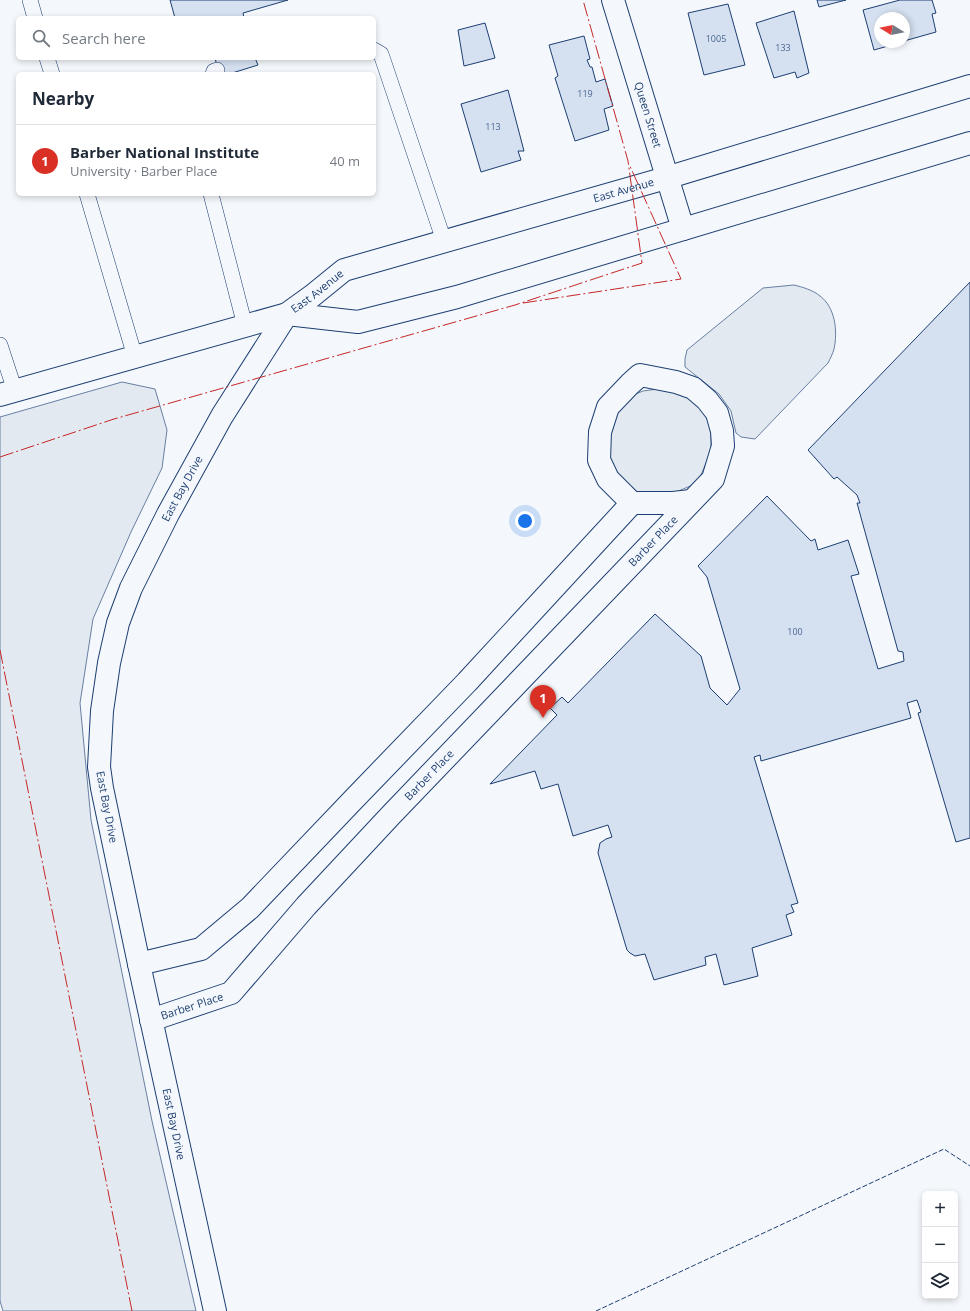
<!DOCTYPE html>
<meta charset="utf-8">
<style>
:root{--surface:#fff;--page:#f6f6f7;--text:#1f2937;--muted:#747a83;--line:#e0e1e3;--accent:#d93025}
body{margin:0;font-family:"Open Sans",sans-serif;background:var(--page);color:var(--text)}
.controls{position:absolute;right:12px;bottom:12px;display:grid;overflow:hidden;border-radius:6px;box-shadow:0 2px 6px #0003}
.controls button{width:36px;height:36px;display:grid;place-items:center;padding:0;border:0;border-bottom:1px solid var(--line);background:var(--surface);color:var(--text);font:20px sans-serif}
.compass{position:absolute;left:874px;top:12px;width:36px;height:36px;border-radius:50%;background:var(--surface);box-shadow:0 2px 6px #0003;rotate:280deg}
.you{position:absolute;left:525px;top:521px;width:14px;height:14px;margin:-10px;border:3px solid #fff;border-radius:50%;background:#1a73e8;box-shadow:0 0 0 6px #1a73e833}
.badge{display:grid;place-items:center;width:26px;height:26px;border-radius:50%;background:var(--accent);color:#fff;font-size:13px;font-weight:700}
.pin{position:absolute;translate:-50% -33px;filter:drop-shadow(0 1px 2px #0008)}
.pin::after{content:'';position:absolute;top:21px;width:14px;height:12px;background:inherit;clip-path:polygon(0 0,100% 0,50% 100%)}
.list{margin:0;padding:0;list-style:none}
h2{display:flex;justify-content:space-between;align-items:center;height:52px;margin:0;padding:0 16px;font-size:17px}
h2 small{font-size:13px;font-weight:400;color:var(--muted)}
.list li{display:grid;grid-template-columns:26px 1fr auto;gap:12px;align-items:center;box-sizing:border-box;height:72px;padding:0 16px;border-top:1px solid var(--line)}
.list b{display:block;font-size:15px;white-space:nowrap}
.list p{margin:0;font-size:13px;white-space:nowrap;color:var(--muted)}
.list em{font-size:13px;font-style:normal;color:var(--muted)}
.icon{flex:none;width:22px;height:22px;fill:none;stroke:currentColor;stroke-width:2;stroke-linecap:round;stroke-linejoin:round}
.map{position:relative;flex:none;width:970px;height:1311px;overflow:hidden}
.search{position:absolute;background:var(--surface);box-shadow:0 2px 6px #0003;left:16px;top:16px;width:360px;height:44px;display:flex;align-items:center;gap:10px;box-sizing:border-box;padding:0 14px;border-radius:6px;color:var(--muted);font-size:15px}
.panel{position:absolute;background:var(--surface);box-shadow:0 2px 6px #0003;left:16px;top:72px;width:360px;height:124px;border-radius:6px}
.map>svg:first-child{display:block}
.green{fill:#e3e9f0;stroke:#687fa3}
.building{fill:#d5e0f0;stroke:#1d3f73}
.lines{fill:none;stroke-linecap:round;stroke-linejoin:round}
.service-casing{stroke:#1d3f73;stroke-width:16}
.minor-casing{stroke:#1d3f73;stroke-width:24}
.service{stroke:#f4f7fb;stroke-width:15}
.minor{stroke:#f4f7fb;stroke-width:22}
.fence{stroke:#1d3f73;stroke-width:1;stroke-dasharray:5 2;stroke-linecap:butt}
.power{stroke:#c62828;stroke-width:1;stroke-dasharray:14 3 2 3;stroke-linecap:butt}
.labels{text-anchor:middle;stroke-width:3;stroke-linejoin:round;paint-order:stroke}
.number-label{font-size:9px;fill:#4b6792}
.street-label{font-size:11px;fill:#1d3f73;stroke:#f4f7fb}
</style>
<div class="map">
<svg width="970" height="1311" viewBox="0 0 970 1311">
<rect width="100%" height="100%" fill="#f4f7fb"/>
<g class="green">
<path d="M794,285C802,287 813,290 820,296C835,307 838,331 834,349C833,353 830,359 828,363L755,439L741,437L736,433L731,411L719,394L685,367V359L687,350L763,288Z"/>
<polygon points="122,382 155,389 167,430 162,468 131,532 93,619 80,703 91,820 152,1121 196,1311 3,1311 0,1301 0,417"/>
<polygon points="658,389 671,389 697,402 709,422 711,435 711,451 701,475 695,484 669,495 642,494 627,487 618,475 611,461 608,450 611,419 633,395 643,391"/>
</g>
<g class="building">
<polygon points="170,0 288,0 243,13 244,18 175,18"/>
<polygon points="817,0 846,0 819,7"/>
<polygon points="900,0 932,0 936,13 932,14 936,32 904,41 904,18 880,18 880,42 902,42 874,50 863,10"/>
<polygon points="728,4 745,65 704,75 688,13"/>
<polygon points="794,11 809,73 797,78 795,72 774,78 756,23"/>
<polygon points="485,23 495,58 464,66 458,30"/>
<polygon points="584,36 590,59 587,60 590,67 592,67 596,82 605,79 613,106 604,109 609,130 575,141 555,78 558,76 549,45"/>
<polygon points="215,58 255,58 258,65 229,74 219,74"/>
<polygon points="508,90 524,151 518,151 521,160 481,172 461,104"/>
<polygon points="970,282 970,838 956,842 918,713 921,712 917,700 907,703 911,718 761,761 760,755 754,757 798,903 791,905 794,912 786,915 792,935 752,948 758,976 724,985 716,954 705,957 706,965 654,980 645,954 635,956 630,953 627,950 598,853 600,843 606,839 612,837 608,825 573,836 558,784 541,789 535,771 490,784 557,715 550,708 562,697 568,703 655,614 701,656 710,688 727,705 740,689 707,577 698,566 767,496 811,541 815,539 818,550 848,540 859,574 851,576 878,669 904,661 903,652 898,651 857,503 860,503 857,495 837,477 834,479 808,450"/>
</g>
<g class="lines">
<g class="service-casing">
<g id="service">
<polyline points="30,0 35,18"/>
<polyline points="374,50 381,54 444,241"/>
<polyline points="47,58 52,74"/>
<polyline points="213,74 214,71 217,70"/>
<polyline points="87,194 135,357"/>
<polyline points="211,194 245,326"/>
<polyline points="0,345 15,391"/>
</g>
</g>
<g class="minor-casing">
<g id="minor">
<path id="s1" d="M613,0L683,229"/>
<polyline points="287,314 358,322 457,297 970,143"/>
<path id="s2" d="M0,395L287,314L312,296L344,270L666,178L970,86"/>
<polyline points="632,503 673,503 691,501"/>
<polyline points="139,964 201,949 250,908 353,800 467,682 632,503 608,479 599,460 600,432 608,407 630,384 640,375 676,382 693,388 707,400 717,413 722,431 723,446 713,479 391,815 306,906 231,993 151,1020"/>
<path id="s3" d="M215,1311L139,964L102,788L99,767L102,711L109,663L118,623L131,588L168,514L222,416L287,314"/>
</g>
</g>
<use href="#service" class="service"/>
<use href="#minor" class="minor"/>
<polyline class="fence" points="596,1311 944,1149 970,1166"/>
<g class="power">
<polyline points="523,303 681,279 629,164"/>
<polyline points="0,457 114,419 515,305 642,263 628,161 583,0"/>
<polyline points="0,650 132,1311"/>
</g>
</g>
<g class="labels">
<g class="number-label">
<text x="716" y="42">1005</text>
<text x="783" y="51">133</text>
<text x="585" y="97">119</text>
<text x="493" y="130">113</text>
<text x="795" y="635">100</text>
</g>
<g class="street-label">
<text dy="4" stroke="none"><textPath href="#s1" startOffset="120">Queen Street</textPath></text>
<text dy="4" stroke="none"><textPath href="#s2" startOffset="661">East Avenue</textPath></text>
<text dy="4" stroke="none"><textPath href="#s2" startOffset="336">East Avenue</textPath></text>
<text dy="4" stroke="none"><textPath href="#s3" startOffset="851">East Bay Drive</textPath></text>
<text transform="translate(653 541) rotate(-46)" y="4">Barber Place</text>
<text transform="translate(429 775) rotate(-46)" y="4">Barber Place</text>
<text transform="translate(107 807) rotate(79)" y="4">East Bay Drive</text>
<text transform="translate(192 1006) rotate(-18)" y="4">Barber Place</text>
<text transform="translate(174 1124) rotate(78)" y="4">East Bay Drive</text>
</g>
</g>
</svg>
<div class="controls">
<button>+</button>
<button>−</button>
<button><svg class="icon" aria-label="layers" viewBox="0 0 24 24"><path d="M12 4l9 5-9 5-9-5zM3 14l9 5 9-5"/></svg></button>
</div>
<svg class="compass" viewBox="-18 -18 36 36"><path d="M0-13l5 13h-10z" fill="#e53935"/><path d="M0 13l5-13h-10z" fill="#747a83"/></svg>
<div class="you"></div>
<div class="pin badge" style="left:543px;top:718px">1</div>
<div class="search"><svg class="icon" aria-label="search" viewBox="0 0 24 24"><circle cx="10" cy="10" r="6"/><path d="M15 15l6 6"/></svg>Search here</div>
<section class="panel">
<h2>Nearby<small></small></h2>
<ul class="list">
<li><span class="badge">1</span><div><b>Barber National Institute</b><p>University · Barber Place</p></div><em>40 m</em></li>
</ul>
</section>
</div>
